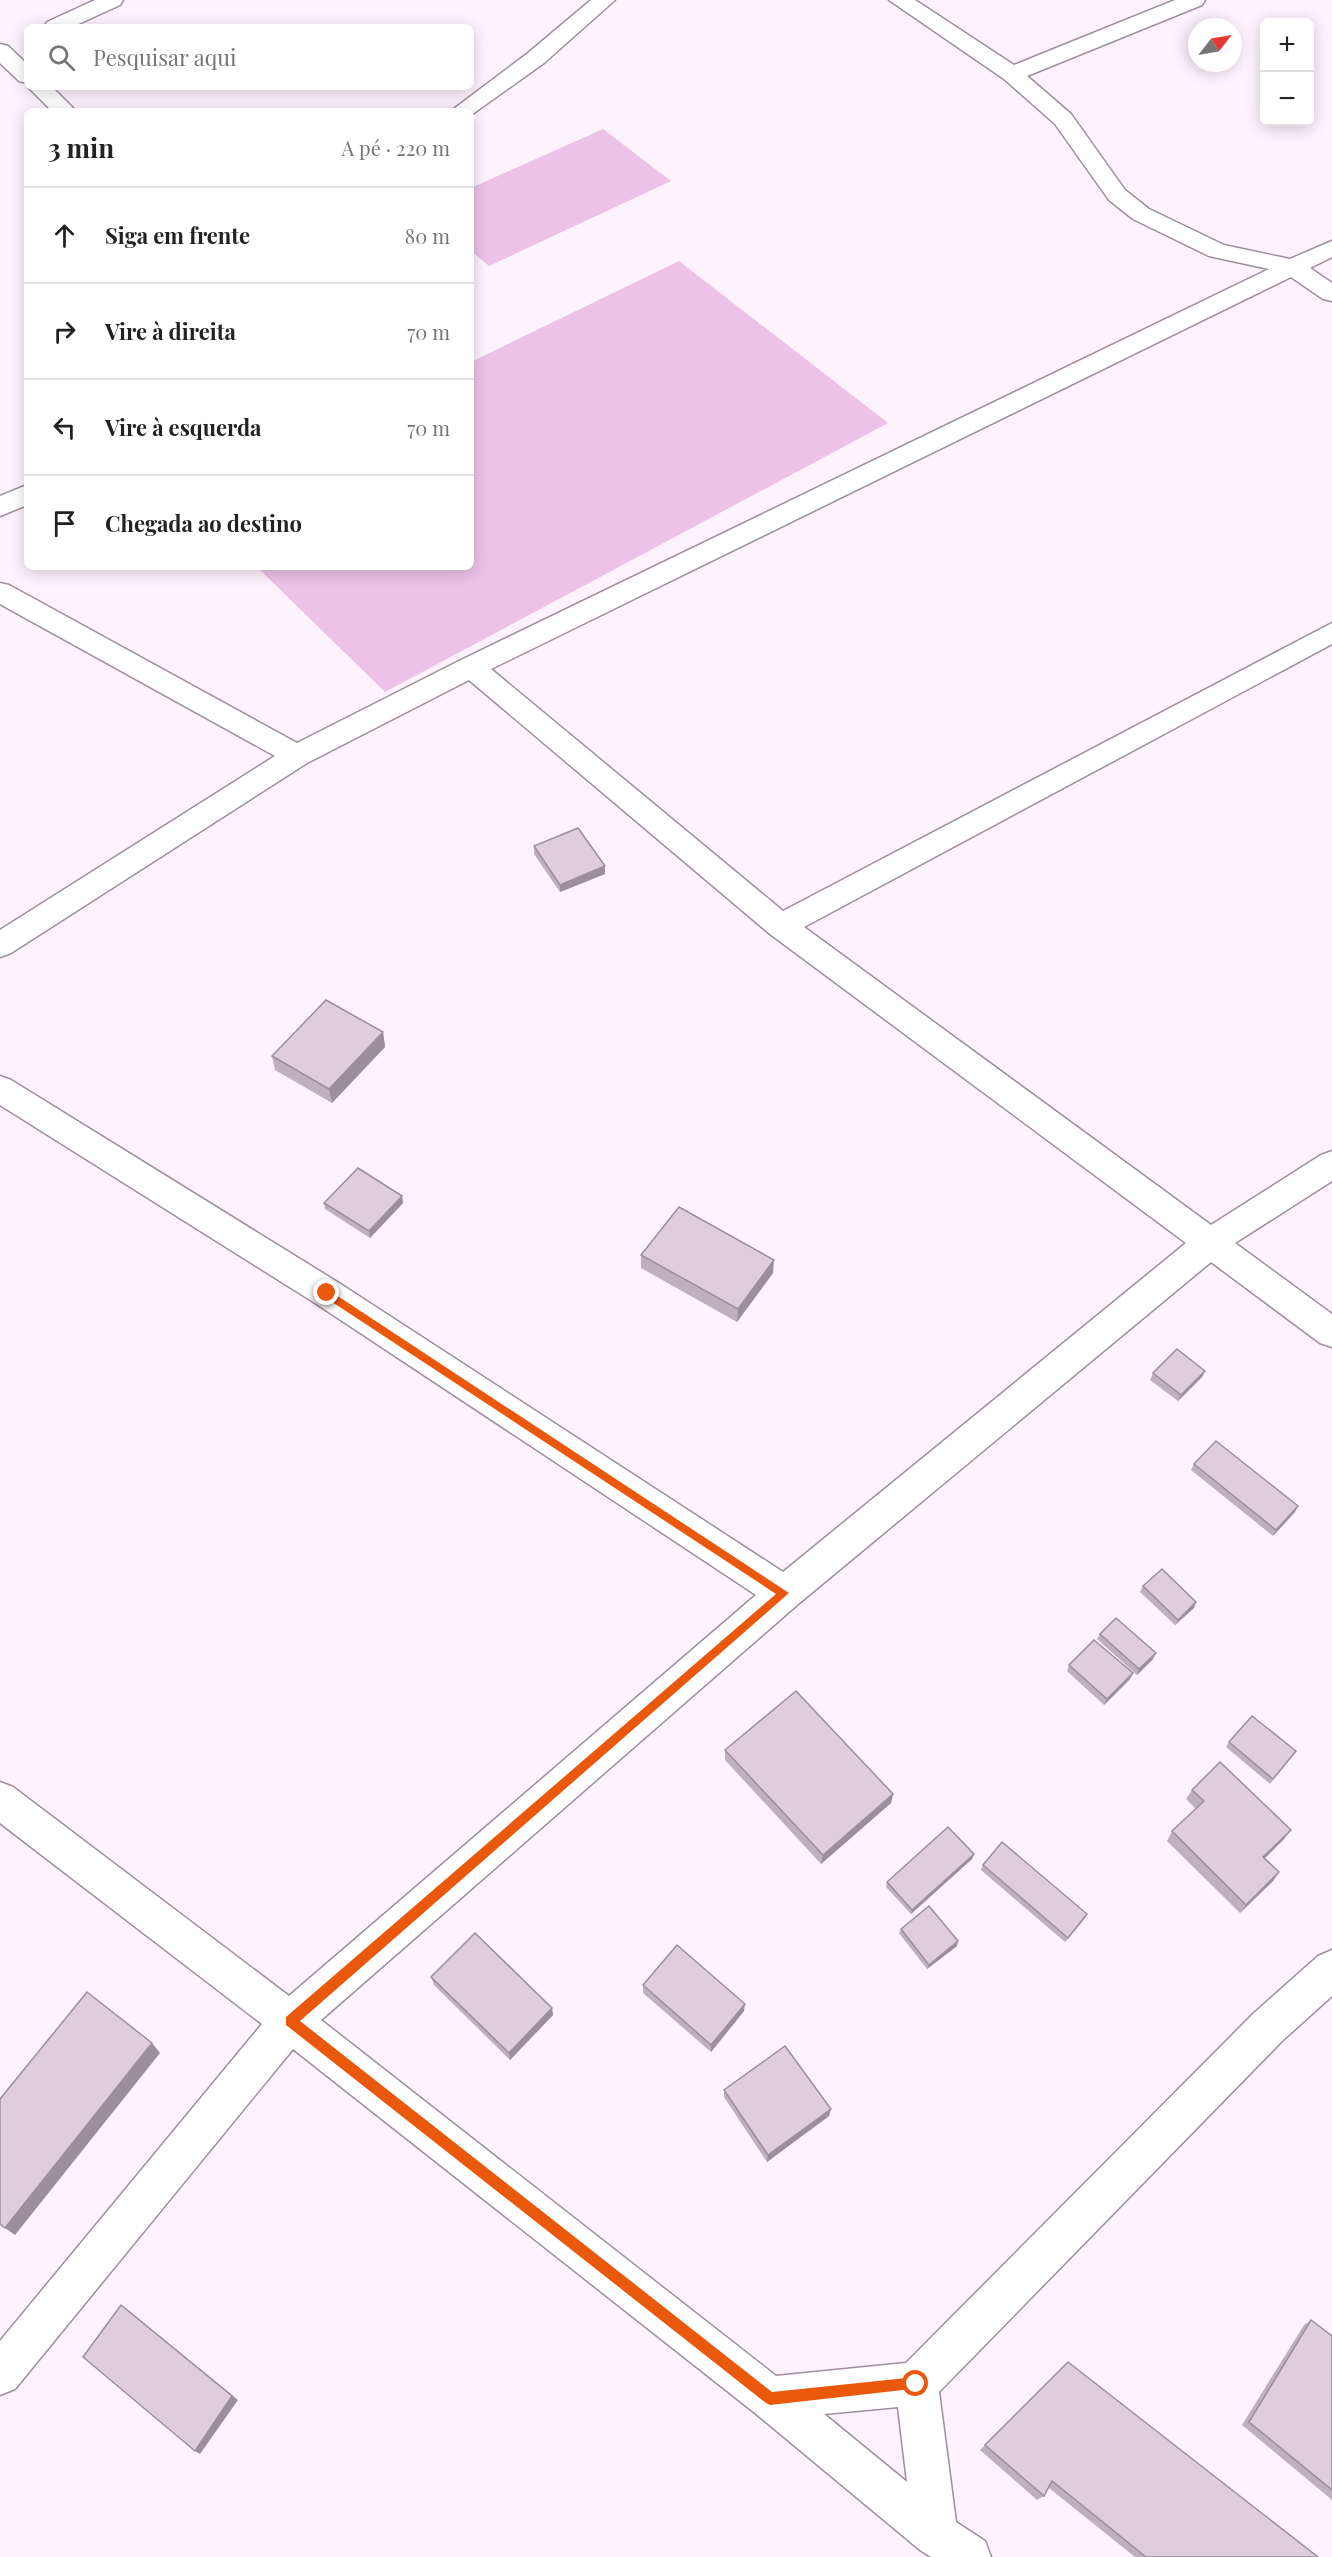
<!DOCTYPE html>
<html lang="pt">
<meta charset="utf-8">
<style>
:root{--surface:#fff;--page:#f2f2f2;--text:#222;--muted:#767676;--line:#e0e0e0}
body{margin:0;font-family:"Playfair Display",serif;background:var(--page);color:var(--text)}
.controls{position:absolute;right:18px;top:18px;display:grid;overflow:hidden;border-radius:9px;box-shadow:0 3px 15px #0003}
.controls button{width:54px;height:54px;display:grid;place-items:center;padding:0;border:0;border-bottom:2px solid var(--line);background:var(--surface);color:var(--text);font:30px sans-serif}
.compass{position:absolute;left:1188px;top:18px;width:54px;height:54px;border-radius:50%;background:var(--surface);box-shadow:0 3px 15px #0003;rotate:59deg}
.stop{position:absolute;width:18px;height:18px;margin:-14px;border:4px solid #ea580c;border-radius:50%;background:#fff}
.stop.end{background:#ea580c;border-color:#fff;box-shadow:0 2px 6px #0008}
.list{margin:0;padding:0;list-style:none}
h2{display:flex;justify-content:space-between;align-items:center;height:78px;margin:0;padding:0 24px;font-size:26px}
h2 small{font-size:20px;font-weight:400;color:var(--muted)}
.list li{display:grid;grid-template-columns:39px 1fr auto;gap:18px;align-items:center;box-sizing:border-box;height:96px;padding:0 24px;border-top:2px solid var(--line)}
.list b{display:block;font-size:22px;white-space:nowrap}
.list em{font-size:20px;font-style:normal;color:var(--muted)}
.icon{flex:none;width:33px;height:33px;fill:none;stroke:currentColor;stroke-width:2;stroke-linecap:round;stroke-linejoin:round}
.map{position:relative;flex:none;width:1332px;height:2557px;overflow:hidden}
.search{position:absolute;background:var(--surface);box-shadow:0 3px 15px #0003;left:24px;top:24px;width:450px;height:66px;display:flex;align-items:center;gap:15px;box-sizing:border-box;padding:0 21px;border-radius:9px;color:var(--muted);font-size:22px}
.panel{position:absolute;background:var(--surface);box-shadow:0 3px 15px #0003;left:24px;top:108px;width:450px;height:462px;border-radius:9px}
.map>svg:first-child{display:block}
.green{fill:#ecc2e7}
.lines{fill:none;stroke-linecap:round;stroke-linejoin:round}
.street-casing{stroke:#9f8e9d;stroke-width:3}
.street{fill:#fff;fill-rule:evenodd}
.wall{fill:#c0afbe}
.shaded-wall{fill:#9c8f9b}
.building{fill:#dfccdd;stroke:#9c8f9b;stroke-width:1.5}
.route{fill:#ea580c}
</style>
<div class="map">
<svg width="1332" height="2557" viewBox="0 0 1332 2557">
<rect width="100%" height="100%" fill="#fef2fc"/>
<g class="green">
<polygon points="603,129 671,181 489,266 471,251 471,188"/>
<polygon points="679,261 888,423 385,692 257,567 471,567 471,362"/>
</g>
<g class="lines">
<g class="street-casing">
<g id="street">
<polygon points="95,0 123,0 120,5 72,27 44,27 47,22"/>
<polygon points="591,0 615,0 544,63 471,115 471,111 451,111 528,53"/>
<path d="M889,0H915L1014,65L1175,0H1205L1202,5L1027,76L1071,114L1125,190L1149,209L1224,245L1290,259L1332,241V257L1310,268L1332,283V301L1323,299L1291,277L491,669L783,911L1332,623V644L804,927L1211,1225L1321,1155L1332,1151V1181L1235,1243L1332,1314V1347L1320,1343L1211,1262L797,1605L321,2020L776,2376L906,2363L1254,2013L1318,1956L1332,1950V1996L1282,2041L939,2392L956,2522L985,2541L991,2557H931L920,2550L755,2413L293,2049L15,2389L0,2395V2341L262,2024L0,1823V1782L13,1787L289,1996L756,1595L315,1303L0,1105V1076L11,1080L339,1283L783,1572L1186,1243L770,934L469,680L307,763L11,953L0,957V930L275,756L0,604V583L9,585L297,743L461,660L1269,269L1209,256L1133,219L1109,200L1055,124L1004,79ZM898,2407L907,2482L824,2414Z"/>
<polygon points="0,44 8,46 27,64 27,83 19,81 0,63"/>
<polygon points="28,87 52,87 76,111 52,111"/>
<polygon points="27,485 27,505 0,516 0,496"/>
</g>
</g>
<use href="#street" class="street"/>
</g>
<g class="wall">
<polygon points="534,846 605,874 560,892 534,854"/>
<polygon points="383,1032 385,1047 332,1103 275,1070 272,1056"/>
<polygon points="402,1196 403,1203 370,1238 325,1209 324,1203"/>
<polygon points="641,1255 773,1273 737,1322 641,1268"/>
<polygon points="1205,1371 1202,1377 1178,1401 1150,1380 1153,1373"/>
<polygon points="1194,1464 1295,1512 1273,1536 1191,1470"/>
<polygon points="1143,1586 1194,1608 1175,1625 1140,1592"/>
<polygon points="1100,1634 1153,1659 1137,1675 1097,1639"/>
<polygon points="1069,1665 1130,1679 1104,1705 1067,1671"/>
<polygon points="1229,1742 1296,1751 1270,1784 1226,1747"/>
<polygon points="725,1750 893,1794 891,1803 821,1864 725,1760"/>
<polygon points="1192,1790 1284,1839 1265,1858 1279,1872 1273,1881 1240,1913 1167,1841 1172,1831 1196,1809 1186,1799"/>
<polygon points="974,1854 972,1859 911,1914 886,1887 887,1882"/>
<polygon points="983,1865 1085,1918 1065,1942 981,1870"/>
<polygon points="901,1929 957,1946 927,1969 899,1933"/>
<polygon points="431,1977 552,2008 553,2015 510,2060 434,1985"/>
<polygon points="643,1985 744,2011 711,2052 643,1993"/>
<polygon points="724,2090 829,2116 767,2162 724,2097"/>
<polygon points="1311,2320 1332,2336 1332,2500 1242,2425 1304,2325"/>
<polygon points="1068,2362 1318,2557 1135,2557 1049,2488 1044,2496 1037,2500 980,2450"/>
</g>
<g class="shaded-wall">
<polygon points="605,866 605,874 560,892 560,885"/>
<polygon points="383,1032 385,1047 332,1103 329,1089"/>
<polygon points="402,1196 403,1203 370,1238 369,1231"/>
<polygon points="774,1260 773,1273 737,1322 738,1309"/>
<polygon points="1205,1371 1202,1377 1178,1401 1181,1395"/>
<polygon points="1298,1506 1295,1512 1273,1536 1276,1530"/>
<polygon points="1196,1602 1194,1608 1175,1625 1178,1620"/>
<polygon points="1156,1653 1153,1659 1137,1675 1139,1669"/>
<polygon points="1133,1673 1130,1679 1104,1705 1107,1699"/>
<polygon points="893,1794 891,1803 821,1864 823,1855"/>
<polygon points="1291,1830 1284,1839 1257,1866 1263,1857"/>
<polygon points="974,1854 972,1859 911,1914 912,1910"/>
<polygon points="1279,1872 1273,1881 1240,1913 1246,1905"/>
<polygon points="1087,1914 1085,1918 1065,1942 1068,1938"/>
<polygon points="958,1941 957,1946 927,1969 929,1965"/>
<polygon points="745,2004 744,2011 711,2052 711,2045"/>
<polygon points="552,2008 553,2015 510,2060 509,2053"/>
<polygon points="152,2043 160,2053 15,2235 5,2228"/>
<polygon points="831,2109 829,2116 767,2162 768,2155"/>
<polygon points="128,2310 238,2400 200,2454 195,2451"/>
</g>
<g class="building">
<polygon points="578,828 605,866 560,885 534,846"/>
<polygon points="326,1000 383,1032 329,1089 272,1056"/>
<polygon points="358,1168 402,1196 369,1231 324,1203"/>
<polygon points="679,1207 774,1260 738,1309 641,1255"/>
<polygon points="1177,1349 1205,1371 1181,1395 1153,1373"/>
<polygon points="1216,1441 1298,1506 1276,1530 1194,1464"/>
<polygon points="1162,1569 1196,1602 1178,1620 1143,1586"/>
<polygon points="1116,1618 1156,1653 1139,1669 1100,1634"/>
<polygon points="1094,1640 1133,1673 1107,1699 1069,1665"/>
<polygon points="796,1691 893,1794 823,1855 725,1750"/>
<polygon points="1252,1716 1296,1751 1273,1779 1229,1742"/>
<polygon points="1220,1762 1291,1830 1263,1857 1279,1872 1246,1905 1172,1831 1204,1801 1192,1790"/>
<polygon points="948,1827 974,1854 912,1910 887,1882"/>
<polygon points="1002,1842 1087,1914 1068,1938 983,1865"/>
<polygon points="929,1906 958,1941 929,1965 901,1929"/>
<polygon points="475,1933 552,2008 509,2053 431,1977"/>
<polygon points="677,1945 745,2004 711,2045 643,1985"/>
<polygon points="87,1992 152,2043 5,2228 0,2224 0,2099"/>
<polygon points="785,2046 831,2109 768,2155 724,2090"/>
<polygon points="121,2305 232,2396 195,2451 83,2357"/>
<polygon points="1311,2320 1332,2336 1332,2490 1249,2422"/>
<polygon points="1068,2362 1318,2557 1146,2557 1052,2481 1044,2496 985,2445"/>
</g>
<polygon class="route" points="327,1289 789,1593 300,2021 772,2392 916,2377 921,2379 921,2388 770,2405 766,2403 286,2025 286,2017 776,1594 323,1296 323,1290"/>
</svg>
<div class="controls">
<button>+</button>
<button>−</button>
</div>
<svg class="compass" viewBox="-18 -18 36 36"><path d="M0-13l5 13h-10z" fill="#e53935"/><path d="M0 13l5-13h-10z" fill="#767676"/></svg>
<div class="stop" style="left:916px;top:2384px"></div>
<div class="stop end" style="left:327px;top:1293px"></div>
<div class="search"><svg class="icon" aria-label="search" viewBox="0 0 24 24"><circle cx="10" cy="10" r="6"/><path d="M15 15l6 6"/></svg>Pesquisar aqui</div>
<section class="panel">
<h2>3 min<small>A pé · 220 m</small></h2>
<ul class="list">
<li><svg class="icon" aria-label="ahead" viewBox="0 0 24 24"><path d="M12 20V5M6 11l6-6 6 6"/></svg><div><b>Siga em frente</b></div><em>80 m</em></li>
<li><svg class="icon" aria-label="right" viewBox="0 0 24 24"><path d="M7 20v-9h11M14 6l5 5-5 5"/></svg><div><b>Vire à direita</b></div><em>70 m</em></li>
<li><svg class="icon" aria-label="left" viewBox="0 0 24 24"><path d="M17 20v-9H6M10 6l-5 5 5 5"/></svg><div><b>Vire à esquerda</b></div><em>70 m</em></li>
<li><svg class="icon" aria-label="arrive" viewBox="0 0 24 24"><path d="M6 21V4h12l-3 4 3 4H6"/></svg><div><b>Chegada ao destino</b></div></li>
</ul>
</section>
</div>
